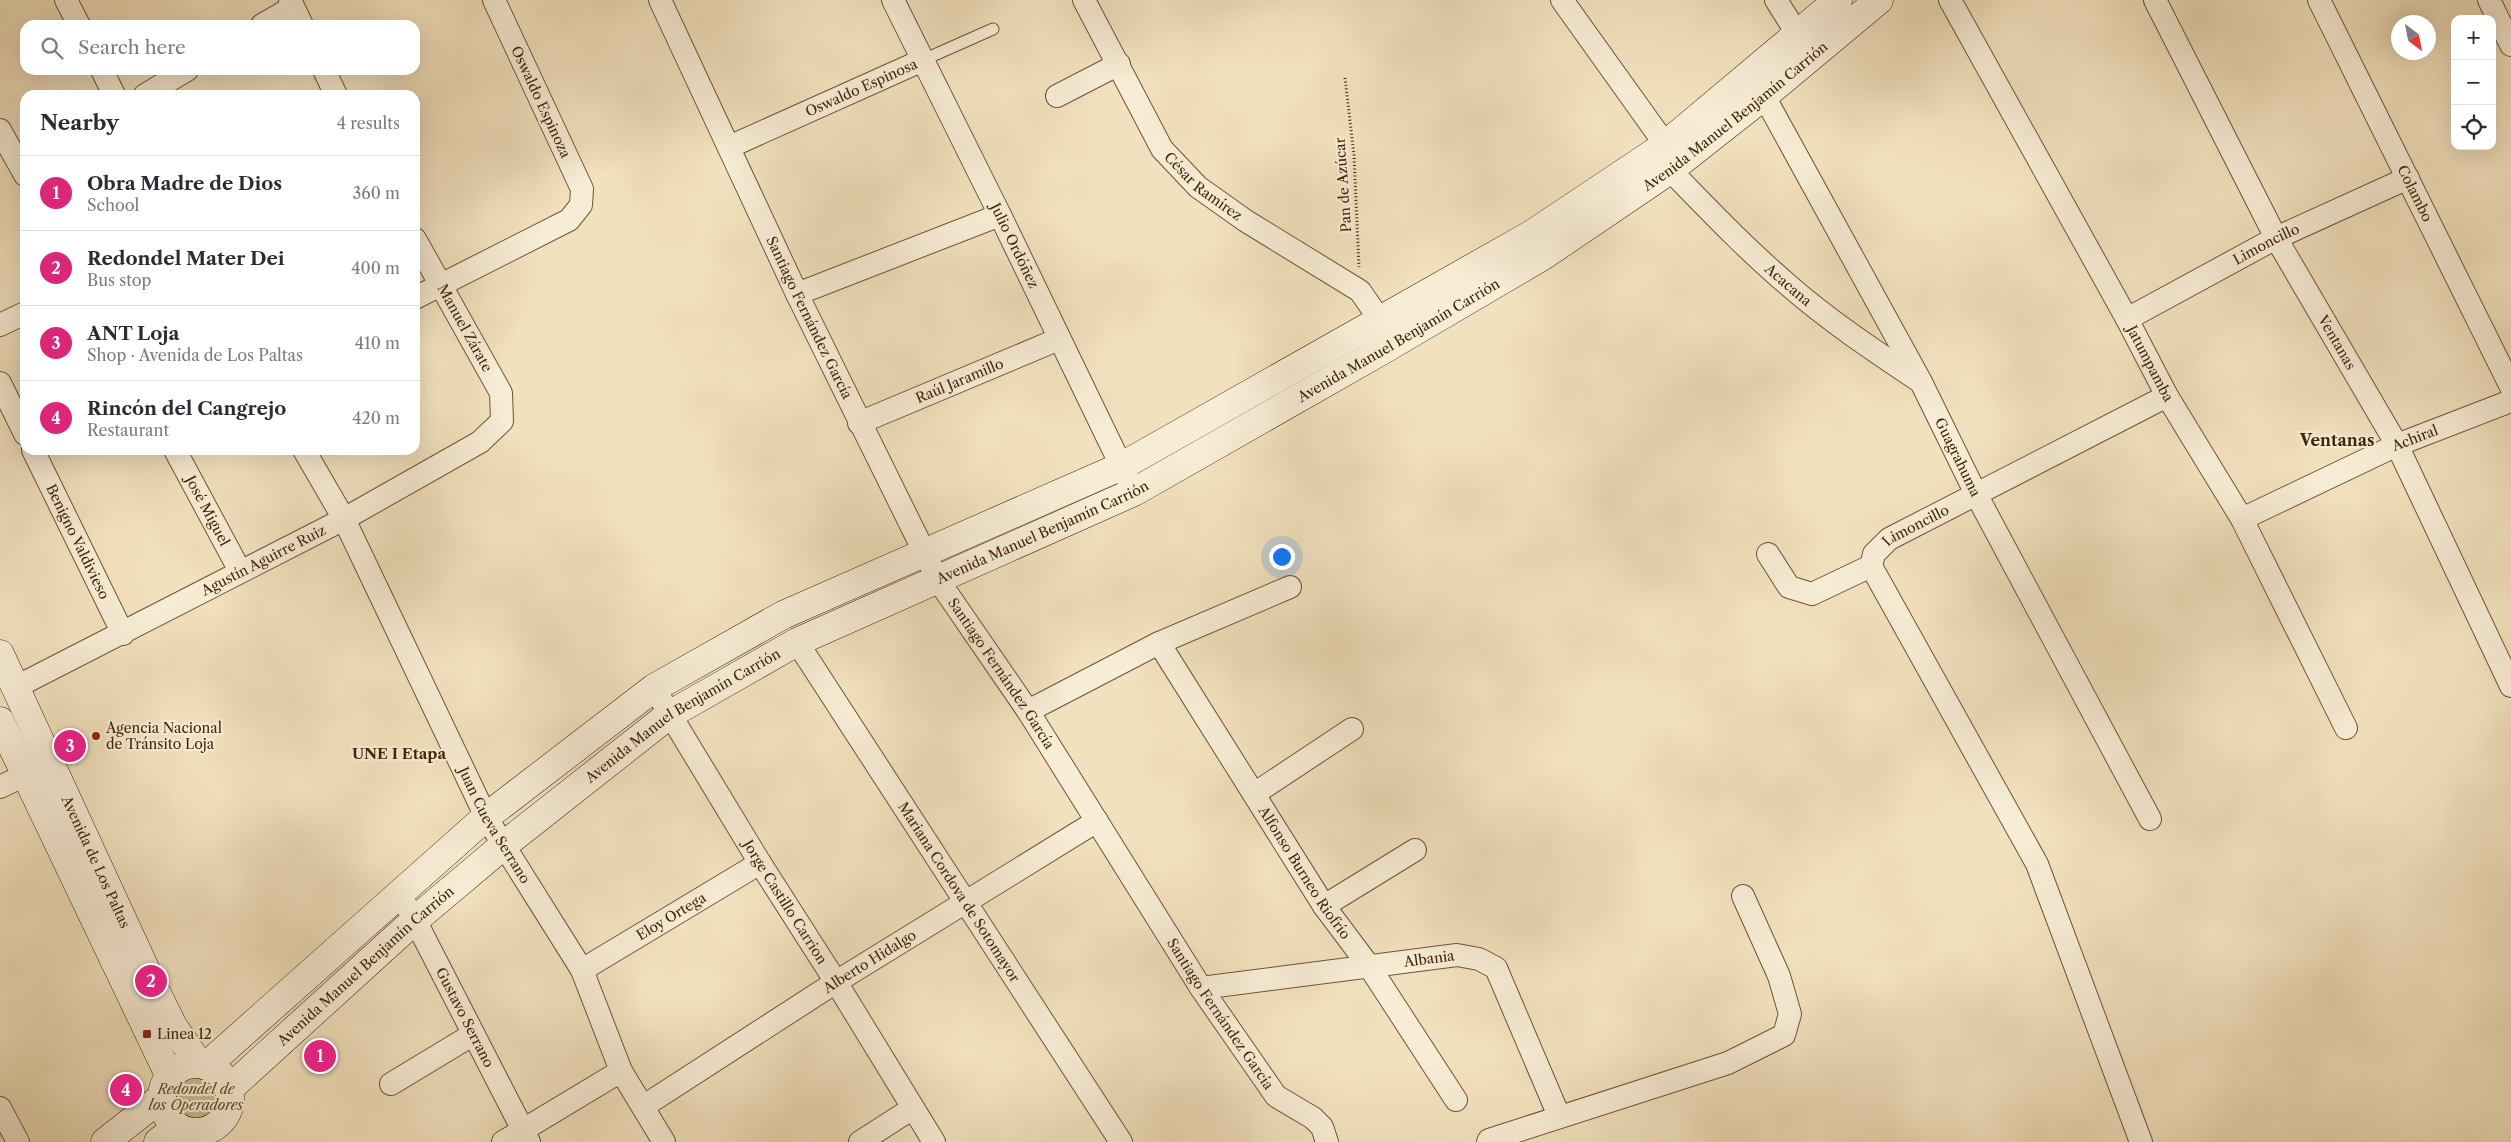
<!DOCTYPE html>
<meta charset="utf-8">
<style>
:root{--surface:#fff;--page:#f2f2f3;--text:#2b2b33;--muted:#7c7c81;--line:#e1e1e2;--accent:#db2777}
body{margin:0;font-family:"Libre Caslon Text",serif;background:var(--page);color:var(--text)}
.controls{position:absolute;right:15px;top:15px;display:grid;overflow:hidden;border-radius:10px;box-shadow:0 5px 20px #0002}
.controls button{width:45px;height:45px;display:grid;place-items:center;padding:0;border:0;border-bottom:1px solid var(--line);background:var(--surface);color:var(--text);font:25px sans-serif}
.compass{position:absolute;left:2391px;top:15px;width:45px;height:45px;border-radius:50%;background:var(--surface);box-shadow:0 5px 20px #0002;rotate:148deg}
.you{position:absolute;left:1281px;top:556px;width:18px;height:18px;margin:-12px;border:4px solid #fff;border-radius:50%;background:#1a73e8;box-shadow:0 0 0 8px #1a73e833}
.badge{display:grid;place-items:center;width:32px;height:32px;border-radius:50%;background:var(--accent);color:#fff;font-size:16px;font-weight:700}
.pin{position:absolute;translate:-50% -50%;border:2px solid #fff;box-shadow:0 1px 5px #0006}
.list{margin:0;padding:0;list-style:none}
h2{display:flex;justify-content:space-between;align-items:center;height:65px;margin:0;padding:0 20px;font-size:21px}
h2 small{font-size:16px;font-weight:400;color:var(--muted)}
.list li{display:grid;grid-template-columns:32px 1fr auto;gap:15px;align-items:center;box-sizing:border-box;height:75px;padding:0 20px;border-top:1px solid var(--line)}
.list b{display:block;font-size:19px;white-space:nowrap}
.list p{margin:0;font-size:16px;white-space:nowrap;color:var(--muted)}
.list em{font-size:16px;font-style:normal;color:var(--muted)}
.icon{flex:none;width:28px;height:28px;fill:none;stroke:currentColor;stroke-width:2;stroke-linecap:round;stroke-linejoin:round}
.map{position:relative;flex:none;width:2511px;height:1142px;overflow:hidden}
.search{position:absolute;background:var(--surface);box-shadow:0 5px 20px #0002;left:20px;top:20px;width:400px;height:55px;display:flex;align-items:center;gap:12px;box-sizing:border-box;padding:0 18px;border-radius:15px;color:var(--muted);font-size:19px}
.panel{position:absolute;background:var(--surface);box-shadow:0 5px 20px #0002;left:20px;top:90px;width:400px;height:365px;border-radius:15px}
.map>svg:first-child{display:block}
.green{fill:#c3c08c;stroke:#827249}
.lines{fill:none;stroke-linecap:round;stroke-linejoin:round}
.service-casing{stroke:#6d5434;stroke-width:13}
.minor-casing{stroke:#6d5434;stroke-width:24}
.secondary-casing{stroke:#412506;stroke-width:29}
.path{stroke:#412506;stroke-width:3;stroke-dasharray:1 2.5;stroke-linecap:butt}
.service{stroke:#f7ecd5;stroke-width:11}
.minor{stroke:#f7ecd5;stroke-width:22}
.secondary{stroke:#f7ecd5;stroke-width:28}
.poi-dot{fill:#8f2418;stroke:#f7ecd5;stroke-width:2}
.labels{text-anchor:middle;stroke-width:4.5;stroke-linejoin:round;paint-order:stroke}
.street-label{font-size:14px;fill:#412506;stroke:#f7ecd5}
.poi-label{font-size:14px;fill:#412506;stroke:#f7ecd5;text-anchor:start}
.park-label{font-size:14px;font-style:italic;fill:#624c28;stroke:#f7ecd5}
.neighbourhood-label{font-size:15px;font-weight:bold;fill:#412506;stroke:#f7ecd5}
.quarter-label{font-size:16px;font-weight:bold;fill:#412506;stroke:#f7ecd5}
</style>
<div class="map">
<svg width="2511" height="1142" viewBox="0 0 2511 1142">
<rect width="100%" height="100%" fill="#f2e1be"/>
<filter id="stains"><feTurbulence type="fractalNoise" baseFrequency=".004" numOctaves="4"/><feColorMatrix values="0 0 0 0 .2 0 0 0 0 .09 0 0 0 0 .02 0 0 0 .5 -.17"/></filter>
<radialGradient id="worn" r=".72"><stop offset=".6" stop-color="#630" stop-opacity="0"/><stop offset="1" stop-color="#630" stop-opacity=".3"/></radialGradient>
<circle class="green" cx="196" cy="1097" r="26"/>
<g class="lines">
<g class="service-casing">
<polyline id="service" points="923,60 993,29"/>
</g>
<g class="minor-casing">
<g id="minor">
<polyline points="66,0 79,25"/>
<polyline points="290,0 302,25"/>
<path id="s1" d="M660,0L797,294L938,580L1028,711L1201,988L1276,1096L1313,1118L1322,1127L1327,1142"/>
<path id="s2" d="M893,0L1000,215L1129,482"/>
<path id="s3" d="M1084,0L1162,149L1198,187L1246,221L1360,291L1380,320"/>
<polyline points="1562,0 1675,158"/>
<polyline points="1776,0 1798,35"/>
<path id="s4" d="M1950,0L2127,319L2167,396L2242,519L2346,728"/>
<path id="s5" d="M2155,0L2276,238L2397,445L2511,686"/>
<path id="s6" d="M2319,0L2511,387"/>
<polyline points="2489,0 2511,45"/>
<polyline points="262,25 293,7"/>
<polyline points="102,70 114,95"/>
<polyline points="324,70 336,95"/>
<polyline points="145,95 187,70"/>
<polyline points="1057,96 1119,64"/>
<path id="s7" d="M1764,96L1921,382L1976,494L2150,819"/>
<polyline points="0,130 25,175"/>
<path id="s8" d="M729,147L923,60"/>
<path id="s9" d="M1670,170C1708,209 1745,248 1787,284C1828,320 1873,350 1918,380"/>
<polyline points="797,294 1000,215"/>
<polyline points="415,298 569,220 581,205 582,189 494,0"/>
<path id="s10" d="M2127,319L2276,238L2408,178"/>
<polyline points="0,325 25,313"/>
<polyline points="0,383 25,434"/>
<path id="s11" d="M859,423L1059,339"/>
<path id="s12" d="M33,450L123,634"/>
<path id="s13" d="M175,450L240,571"/>
<path id="s14" d="M304,450L344,519L486,817L582,970L621,1071L664,1142"/>
<path id="s15" d="M2242,519L2397,445L2511,401"/>
<path id="s16" d="M1768,554L1789,587L1812,594L1871,566L1874,554L1889,539L2167,396"/>
<polyline points="1871,566 2037,864 2141,1142"/>
<path id="s17" d="M797,642L1121,1142"/>
<path id="s18" d="M1159,643L1324,906L1369,966L1456,1100"/>
<path id="s19" d="M16,687L344,519L480,442L502,421L501,393L415,239"/>
<path id="s20" d="M654,688L760,863L836,982L934,1142"/>
<polyline points="1028,711 1159,643 1290,587"/>
<polyline points="0,787 40,768"/>
<polyline points="1254,794 1352,729"/>
<path id="s21" d="M399,894L415,920L529,1142"/>
<polyline points="1324,906 1415,850"/>
<path id="s22" d="M582,970L760,863"/>
<path id="s23" d="M1201,988L1457,955L1479,959L1496,968L1559,1116"/>
<polyline points="391,1084 472,1035"/>
<path id="s24" d="M644,1106L836,982L1097,821"/>
<polyline points="0,1108 18,1142"/>
<polyline points="503,1142 621,1071"/>
<polyline points="860,1142 913,1108"/>
<polyline points="1488,1142 1489,1140 1728,1063 1784,1035 1790,1014 1779,976 1743,896"/>
</g>
</g>
<g class="secondary-casing">
<g id="secondary">
<path id="s25" d="M0,654L151,981L173,1026L199,1064"/>
<polyline points="0,721 170,1077"/>
<circle cx="196" cy="1098" r="34"/>
<polyline points="206,1066 486,817 654,688 783,615 1122,466 1532,234 1664,146 1838,0"/>
<path id="s26" d="M229,1089L415,920L504,845L669,715L797,642L1134,492L1383,350L1543,256L1670,170L1764,96L1879,0"/>
<polyline points="105,1142 162,1097"/>
<polyline points="158,1142 177,1127"/>
</g>
</g>
<polyline class="path" points="1345,78 1354,155 1359,267"/>
<use href="#service" class="service"/>
<use href="#minor" class="minor"/>
<use href="#secondary" class="secondary"/>
</g>
<g class="poi-dot">
<circle cx="96" cy="736" r="5"/>
<rect x="142" y="1029" width="10" height="10" rx="2.5"/>
</g>
<g class="labels">
<g class="street-label">
<text dy="5" stroke="none"><textPath href="#s8" startOffset="145">Oswaldo Espinosa</textPath></text>
<text transform="translate(541 102) rotate(65)" y="5">Oswaldo Espinoza</text>
<text dy="5" stroke="none"><textPath href="#s26" startOffset="1804">Avenida Manuel Benjamín Carrión</textPath></text>
<text dy="5" stroke="none"><textPath href="#s3" startOffset="224">César Ramírez</textPath></text>
<text transform="translate(1343 185) rotate(-94)" y="5">Pan de Azúcar</text>
<text dy="5" stroke="none"><textPath href="#s6" startOffset="216">Colambo</textPath></text>
<text dy="5" stroke="none"><textPath href="#s2" startOffset="274">Julio Ordóñez</textPath></text>
<text dy="5" stroke="none"><textPath href="#s10" startOffset="158">Limoncillo</textPath></text>
<text dy="5" stroke="none"><textPath href="#s9" startOffset="165">Acacana</textPath></text>
<text dy="5" stroke="none"><textPath href="#s1" startOffset="351">Santiago Fernández García</textPath></text>
<text transform="translate(465 328) rotate(61)" y="5">Manuel Zárate</text>
<text dy="5" stroke="none"><textPath href="#s26" startOffset="1399">Avenida Manuel Benjamín Carrión</textPath></text>
<text dy="5" stroke="none"><textPath href="#s5" startOffset="388">Ventanas</textPath></text>
<text dy="5" stroke="none"><textPath href="#s4" startOffset="415">Jatumpamba</textPath></text>
<text dy="5" stroke="none"><textPath href="#s11" startOffset="109">Raúl Jaramillo</textPath></text>
<text dy="5" stroke="none"><textPath href="#s15" startOffset="191">Achiral</textPath></text>
<text dy="5" stroke="none"><textPath href="#s7" startOffset="410">Guagrahuma</textPath></text>
<text dy="5" stroke="none"><textPath href="#s13" startOffset="69">José Miguel</textPath></text>
<text dy="5" stroke="none"><textPath href="#s16" startOffset="192">Limoncillo</textPath></text>
<text dy="5" stroke="none"><textPath href="#s26" startOffset="994">Avenida Manuel Benjamín Carrión</textPath></text>
<text dy="5" stroke="none"><textPath href="#s12" startOffset="102">Benigno Valdivieso</textPath></text>
<text dy="5" stroke="none"><textPath href="#s19" startOffset="278">Agustín Aguirre Ruiz</textPath></text>
<text dy="5" stroke="none"><textPath href="#s1" startOffset="756">Santiago Fernández García</textPath></text>
<text dy="5" stroke="none"><textPath href="#s26" startOffset="589">Avenida Manuel Benjamín Carrión</textPath></text>
<text dy="5" stroke="none"><textPath href="#s14" startOffset="421">Juan Cueva Serrano</textPath></text>
<text dy="5" stroke="none"><textPath href="#s25" startOffset="229">Avenida de Los Paltas</textPath></text>
<text dy="5" stroke="none"><textPath href="#s18" startOffset="272">Alfonso Burneo Riofrío</textPath></text>
<text dy="5" stroke="none"><textPath href="#s17" startOffset="298">Mariana Cordova de Sotomayor</textPath></text>
<text dy="5" stroke="none"><textPath href="#s20" startOffset="251">Jorge Castillo Carrion</textPath></text>
<text dy="5" stroke="none"><textPath href="#s22" startOffset="104">Eloy Ortega</textPath></text>
<text dy="5" stroke="none"><textPath href="#s23" startOffset="230">Albania</textPath></text>
<text dy="5" stroke="none"><textPath href="#s24" startOffset="268">Alberto Hidalgo</textPath></text>
<text dy="5" stroke="none"><textPath href="#s26" startOffset="184">Avenida Manuel Benjamín Carrión</textPath></text>
<text dy="5" stroke="none"><textPath href="#s1" startOffset="1161">Santiago Fernández García</textPath></text>
<text dy="5" stroke="none"><textPath href="#s21" startOffset="140">Gustavo Serrano</textPath></text>
</g>
<g class="poi-label">
<text x="106" y="733">Agencia Nacional<tspan x="106" dy="16">de Tránsito Loja</tspan></text>
<text x="157" y="1039">Linea 12</text>
</g>
<g class="park-label">
<text x="196" y="1094">Redondel de<tspan x="196" dy="16">los Operadores</tspan></text>
</g>
<g class="neighbourhood-label">
<text x="399" y="759">UNE I Etapa</text>
</g>
<g class="quarter-label">
<text x="2337" y="446">Ventanas</text>
</g>
</g>
<rect width="100%" height="100%" filter="url(#stains)"/>
<rect width="100%" height="100%" fill="url(#worn)"/>
</svg>
<div class="controls">
<button>+</button>
<button>−</button>
<button><svg class="icon" aria-label="locate" viewBox="0 0 24 24"><circle cx="12" cy="12" r="6"/><path d="M12 2v4M12 18v4M2 12h4M18 12h4"/></svg></button>
</div>
<svg class="compass" viewBox="-18 -18 36 36"><path d="M0-13l5 13h-10z" fill="#e53935"/><path d="M0 13l5-13h-10z" fill="#7c7c81"/></svg>
<div class="you"></div>
<div class="pin badge" style="left:320px;top:1056px">1</div>
<div class="pin badge" style="left:151px;top:981px">2</div>
<div class="pin badge" style="left:70px;top:746px">3</div>
<div class="pin badge" style="left:126px;top:1090px">4</div>
<div class="search"><svg class="icon" aria-label="search" viewBox="0 0 24 24"><circle cx="10" cy="10" r="6"/><path d="M15 15l6 6"/></svg>Search here</div>
<section class="panel">
<h2>Nearby<small>4 results</small></h2>
<ul class="list">
<li><span class="badge">1</span><div><b>Obra Madre de Dios</b><p>School</p></div><em>360 m</em></li>
<li><span class="badge">2</span><div><b>Redondel Mater Dei</b><p>Bus stop</p></div><em>400 m</em></li>
<li><span class="badge">3</span><div><b>ANT Loja</b><p>Shop · Avenida de Los Paltas</p></div><em>410 m</em></li>
<li><span class="badge">4</span><div><b>Rincón del Cangrejo</b><p>Restaurant</p></div><em>420 m</em></li>
</ul>
</section>
</div>
